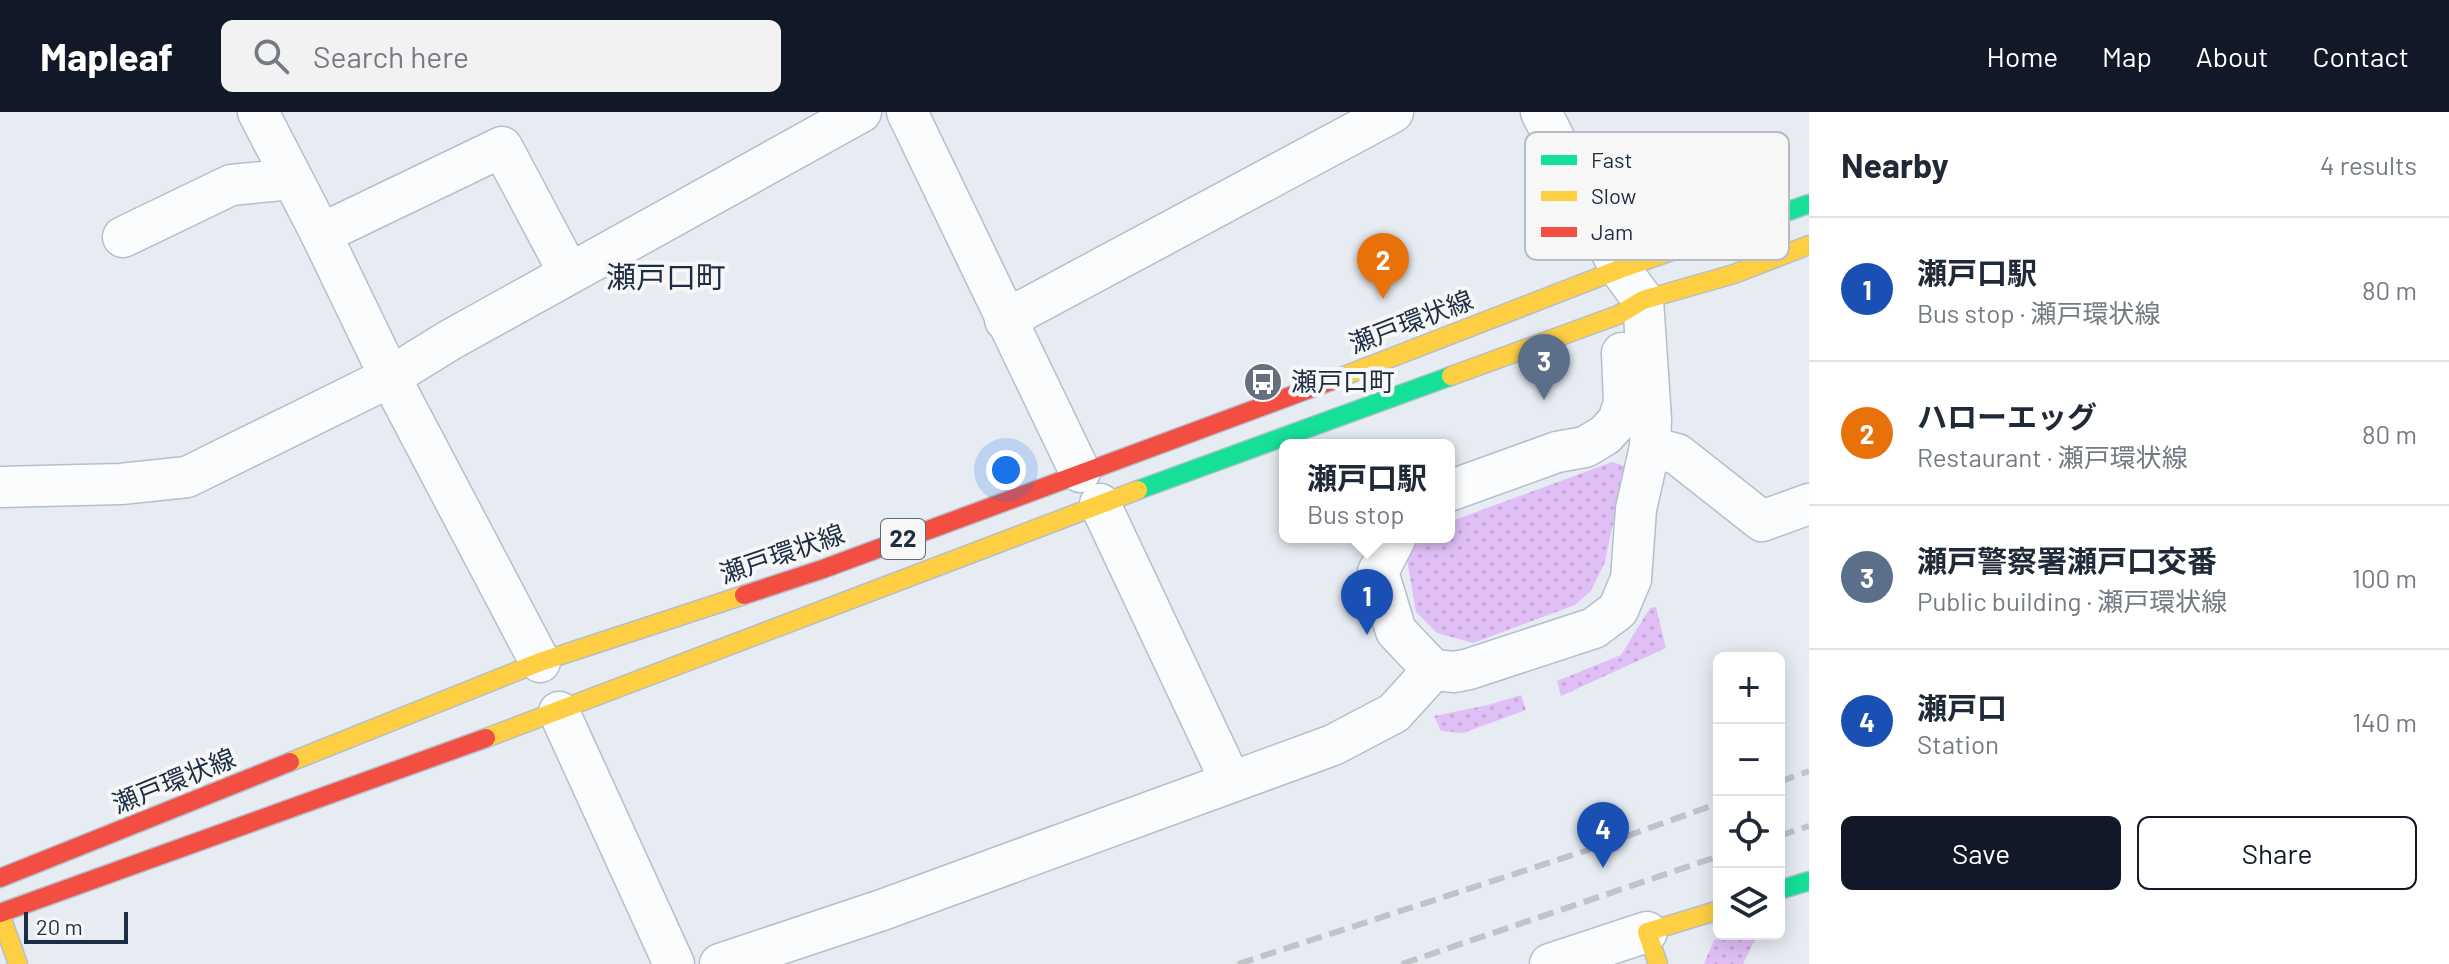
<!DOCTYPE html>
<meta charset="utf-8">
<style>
:root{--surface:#fff;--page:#f2f2f3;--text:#1f2937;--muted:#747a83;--line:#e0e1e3;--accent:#111827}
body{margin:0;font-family:Barlow,"Noto Sans JP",sans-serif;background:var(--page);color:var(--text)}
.controls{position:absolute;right:24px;bottom:24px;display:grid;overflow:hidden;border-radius:12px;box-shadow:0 4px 20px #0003}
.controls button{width:72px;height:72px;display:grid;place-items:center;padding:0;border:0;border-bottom:2px solid var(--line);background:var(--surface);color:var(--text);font:40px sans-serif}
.scale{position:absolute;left:24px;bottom:20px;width:104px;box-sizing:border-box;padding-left:8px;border:4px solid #1c2e44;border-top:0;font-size:22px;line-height:28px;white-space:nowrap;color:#1c2e44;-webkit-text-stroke:6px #f7f7f7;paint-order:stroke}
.you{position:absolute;left:1006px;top:358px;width:28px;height:28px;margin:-20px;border:6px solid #fff;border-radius:50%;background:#1a73e8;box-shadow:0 0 0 12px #1a73e833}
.badge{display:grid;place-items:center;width:52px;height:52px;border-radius:50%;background:var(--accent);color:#fff;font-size:26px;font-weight:700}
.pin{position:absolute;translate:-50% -66px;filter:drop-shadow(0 2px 4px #0008)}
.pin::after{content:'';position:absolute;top:42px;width:28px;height:24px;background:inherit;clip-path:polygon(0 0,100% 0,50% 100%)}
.popup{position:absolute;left:1279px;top:327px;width:176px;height:104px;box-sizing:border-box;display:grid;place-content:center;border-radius:12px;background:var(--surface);filter:drop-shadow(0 2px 6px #0005);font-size:26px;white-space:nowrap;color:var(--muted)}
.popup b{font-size:30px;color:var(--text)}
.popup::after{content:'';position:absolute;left:50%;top:100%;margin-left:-16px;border:16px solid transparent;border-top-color:var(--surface)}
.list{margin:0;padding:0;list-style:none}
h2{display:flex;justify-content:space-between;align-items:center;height:104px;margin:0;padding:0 32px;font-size:34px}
h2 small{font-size:26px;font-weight:400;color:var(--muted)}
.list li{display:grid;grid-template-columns:52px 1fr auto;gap:24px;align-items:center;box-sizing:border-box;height:144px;padding:0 32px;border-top:2px solid var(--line)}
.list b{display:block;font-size:30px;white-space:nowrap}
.list p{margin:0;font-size:26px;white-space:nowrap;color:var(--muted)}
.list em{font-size:26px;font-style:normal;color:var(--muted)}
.actions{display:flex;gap:16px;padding:24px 32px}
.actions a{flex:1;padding:18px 0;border:2px solid var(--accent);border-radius:12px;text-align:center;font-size:28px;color:var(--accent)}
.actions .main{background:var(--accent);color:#fff}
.icon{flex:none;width:44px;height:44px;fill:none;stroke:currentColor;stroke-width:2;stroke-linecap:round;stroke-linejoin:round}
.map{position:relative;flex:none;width:1809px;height:852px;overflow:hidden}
header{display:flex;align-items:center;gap:48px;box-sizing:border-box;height:112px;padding:0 40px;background:var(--accent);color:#fff}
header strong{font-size:38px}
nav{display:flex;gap:44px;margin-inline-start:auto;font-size:28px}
.search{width:560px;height:72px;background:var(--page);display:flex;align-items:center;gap:20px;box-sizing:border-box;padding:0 28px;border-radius:12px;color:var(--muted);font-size:30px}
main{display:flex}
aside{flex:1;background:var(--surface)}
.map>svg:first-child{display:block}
.garden{fill:url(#garden-dots)}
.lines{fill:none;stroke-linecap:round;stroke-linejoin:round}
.street-casing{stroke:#b4bfcd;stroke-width:43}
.fast-casing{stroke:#b4bfcd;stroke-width:21}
.slow-casing{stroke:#b4bfcd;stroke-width:21}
.jam-casing{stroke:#b4bfcd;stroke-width:21}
.street{stroke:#fbfcfd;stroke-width:40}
.fast{stroke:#16e098;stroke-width:18}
.slow{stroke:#ffcf43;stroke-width:18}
.jam{stroke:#f24e42;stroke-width:18}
.rail{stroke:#c1c4c7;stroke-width:6;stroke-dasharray:16 8;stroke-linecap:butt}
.labels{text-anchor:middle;stroke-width:8;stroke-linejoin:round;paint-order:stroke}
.shield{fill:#f7f7f7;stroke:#5e6a7a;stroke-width:2}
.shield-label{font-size:24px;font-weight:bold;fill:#1c2e44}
.street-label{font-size:26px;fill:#1c2e44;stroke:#f7f7f7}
.poi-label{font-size:26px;fill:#1c2e44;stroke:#f7f7f7;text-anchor:start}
.quarter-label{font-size:30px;fill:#1c2e44;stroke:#f7f7f7}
.key{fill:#f7f7f7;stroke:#b5bbc1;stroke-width:2}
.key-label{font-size:22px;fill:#1c2e44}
</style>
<header>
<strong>Mapleaf</strong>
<div class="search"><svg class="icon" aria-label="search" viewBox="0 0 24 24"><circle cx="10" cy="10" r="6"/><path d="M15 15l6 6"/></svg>Search here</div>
<nav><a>Home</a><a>Map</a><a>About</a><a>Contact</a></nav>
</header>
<main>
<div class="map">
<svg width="1809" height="852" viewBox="0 0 1809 852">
<defs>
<pattern id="garden-dots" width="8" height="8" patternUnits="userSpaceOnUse" patternTransform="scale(2)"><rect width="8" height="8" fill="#e0bff6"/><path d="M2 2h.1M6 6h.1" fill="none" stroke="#c0a4d4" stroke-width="1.8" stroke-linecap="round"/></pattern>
</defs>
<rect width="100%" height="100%" fill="#e6ecf2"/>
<g class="garden">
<polygon points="1612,350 1625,354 1605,450 1591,479 1575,493 1473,531 1437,521 1416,500 1405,436 1416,425 1449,425 1449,410"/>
<polygon points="1656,495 1666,536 1561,584 1557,569 1621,543 1650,496"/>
<polygon points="1521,583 1526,598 1463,621 1441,619 1434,604 1488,593"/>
<polygon points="1732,822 1758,822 1743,852 1704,852 1714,828"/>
</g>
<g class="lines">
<g class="street-casing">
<g id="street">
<polyline points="258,0 321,122 390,265 540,550"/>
<polyline points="907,0 1080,360"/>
<polyline points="321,122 502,35 569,161"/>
<polyline points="123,125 231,73 292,67"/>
<polyline points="1005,208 1393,0"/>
<polyline points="1650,335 1677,342 1762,409 1809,392"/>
<polyline points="0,375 121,372 187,365 390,265 450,228 861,0"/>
<polyline points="1449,379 1557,340 1585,335 1605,323 1618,309 1624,291 1622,241"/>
<polyline points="1100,392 1231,670"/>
<polyline points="1396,425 1378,460 1396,519 1433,558 1455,560 1469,557 1594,516 1618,498 1631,467 1636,397 1650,335 1651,307 1643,188 1620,157 1541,0"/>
<polyline points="559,600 674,852"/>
<polyline points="720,852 882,798 1333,633 1394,601 1433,558"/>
<polyline points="1550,852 1647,820"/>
</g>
</g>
<g class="fast-casing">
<g id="fast">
<polyline points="1712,125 1809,92"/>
<polyline points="1138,378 1451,264"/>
<polyline points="1779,778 1809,769"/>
</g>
</g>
<g class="slow-casing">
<g id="slow">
<polyline points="1451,264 1618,203 1643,188 1734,162 1809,133"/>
<polyline points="1331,269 1620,157 1712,125"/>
<polyline points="486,626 1138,378"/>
<polyline points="290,650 540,550 744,483"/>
<polyline points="0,802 18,852"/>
<polyline points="1658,852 1647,820 1719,798"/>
</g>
</g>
<g class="jam-casing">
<g id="jam">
<polyline points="744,483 823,457 1331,269"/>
<polyline points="0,766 290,650"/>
<polyline points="0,801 486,626"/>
</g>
</g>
<use href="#street" class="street"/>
<use href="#fast" class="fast"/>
<use href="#slow" class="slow"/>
<use href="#jam" class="jam"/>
<g class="rail">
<polyline points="1779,670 1809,659"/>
<polyline points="1779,724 1809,714"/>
<polyline points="1238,852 1591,737 1719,691"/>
<polyline points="1402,852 1719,744"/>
</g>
</g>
<defs>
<g id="bus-disc" transform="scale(2)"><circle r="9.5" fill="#637081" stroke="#f7f7f7"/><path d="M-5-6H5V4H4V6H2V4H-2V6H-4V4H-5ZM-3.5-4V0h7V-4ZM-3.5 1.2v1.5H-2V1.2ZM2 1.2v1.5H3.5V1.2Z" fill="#fff"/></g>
</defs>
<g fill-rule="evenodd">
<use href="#bus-disc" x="1263" y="270"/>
</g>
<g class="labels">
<rect class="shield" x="881" y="407" width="44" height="40" rx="6"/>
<g class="shield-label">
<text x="903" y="435">22</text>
</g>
<g class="street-label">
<text transform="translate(1411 210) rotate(-21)" y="9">瀬戸環状線</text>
<text transform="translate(782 442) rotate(-19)" y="9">瀬戸環状線</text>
<text transform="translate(174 669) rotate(-22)" y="9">瀬戸環状線</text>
</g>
<g class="poi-label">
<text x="1291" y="279">瀬戸口町</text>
</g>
<g class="quarter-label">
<text x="666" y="176">瀬戸口町</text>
</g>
</g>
<rect x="1525" y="20" width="264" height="128" rx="12" class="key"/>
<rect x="1541" y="43" width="36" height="10" fill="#16e098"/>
<rect x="1541" y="79" width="36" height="10" fill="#ffcf43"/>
<rect x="1541" y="115" width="36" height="10" fill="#f24e42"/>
<g class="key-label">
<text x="1591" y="56">Fast</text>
<text x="1591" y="92">Slow</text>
<text x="1591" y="128">Jam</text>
</g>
</svg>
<div class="controls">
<button>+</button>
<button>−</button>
<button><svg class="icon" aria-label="locate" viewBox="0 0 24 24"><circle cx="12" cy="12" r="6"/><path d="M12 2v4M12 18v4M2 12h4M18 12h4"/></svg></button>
<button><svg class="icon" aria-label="layers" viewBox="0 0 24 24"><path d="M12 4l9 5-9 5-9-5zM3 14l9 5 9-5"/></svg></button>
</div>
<div class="scale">20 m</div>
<div class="you"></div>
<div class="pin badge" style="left:1367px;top:523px;background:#1a4fb4">1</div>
<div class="popup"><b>瀬戸口駅</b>Bus stop</div>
<div class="pin badge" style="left:1383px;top:187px;background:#e8710a">2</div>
<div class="pin badge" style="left:1544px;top:288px;background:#5c6f8a">3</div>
<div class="pin badge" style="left:1603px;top:756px;background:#1a4fb4">4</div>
</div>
<aside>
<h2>Nearby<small>4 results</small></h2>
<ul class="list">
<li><span class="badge" style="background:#1a4fb4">1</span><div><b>瀬戸口駅</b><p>Bus stop · 瀬戸環状線</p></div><em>80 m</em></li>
<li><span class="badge" style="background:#e8710a">2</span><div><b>ハローエッグ</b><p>Restaurant · 瀬戸環状線</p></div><em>80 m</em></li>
<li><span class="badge" style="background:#5c6f8a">3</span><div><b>瀬戸警察署瀬戸口交番</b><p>Public building · 瀬戸環状線</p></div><em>100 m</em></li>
<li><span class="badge" style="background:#1a4fb4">4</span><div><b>瀬戸口</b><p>Station</p></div><em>140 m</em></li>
</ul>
<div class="actions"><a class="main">Save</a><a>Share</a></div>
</aside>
</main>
